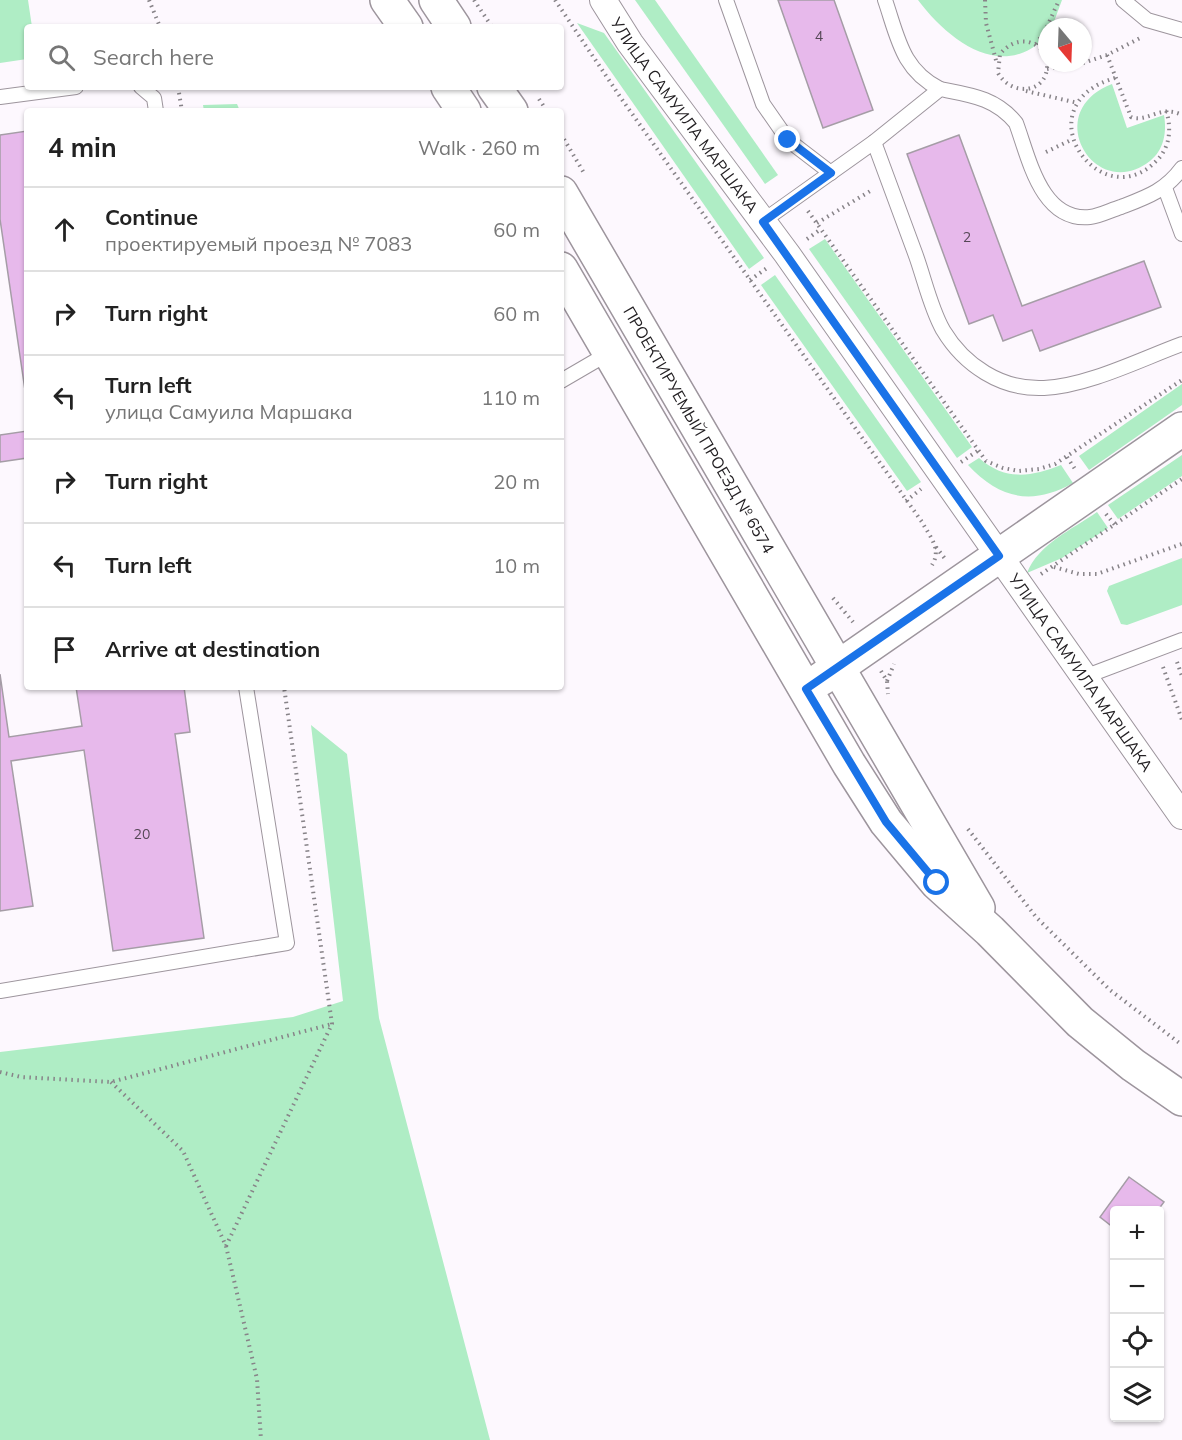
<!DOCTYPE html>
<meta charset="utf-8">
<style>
:root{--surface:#fff;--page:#f2f2f2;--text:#222;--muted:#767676;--line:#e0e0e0}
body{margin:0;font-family:Mulish,sans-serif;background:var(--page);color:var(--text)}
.controls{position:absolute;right:18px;bottom:18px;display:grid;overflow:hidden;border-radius:6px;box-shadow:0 2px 4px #0004}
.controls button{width:54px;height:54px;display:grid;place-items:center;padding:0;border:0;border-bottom:2px solid var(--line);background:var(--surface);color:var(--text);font:30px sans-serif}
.compass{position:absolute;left:1038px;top:18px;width:54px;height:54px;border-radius:50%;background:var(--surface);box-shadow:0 2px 4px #0004;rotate:161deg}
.stop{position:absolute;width:18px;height:18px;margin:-14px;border:4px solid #1a73e8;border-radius:50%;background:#fff}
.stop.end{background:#1a73e8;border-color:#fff;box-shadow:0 2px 6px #0008}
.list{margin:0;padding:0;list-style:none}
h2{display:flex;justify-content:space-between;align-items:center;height:78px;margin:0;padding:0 24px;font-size:26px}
h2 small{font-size:20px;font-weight:400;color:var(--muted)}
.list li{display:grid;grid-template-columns:39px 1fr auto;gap:18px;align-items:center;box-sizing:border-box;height:84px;padding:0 24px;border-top:2px solid var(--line)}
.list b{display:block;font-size:22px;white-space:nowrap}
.list p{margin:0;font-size:20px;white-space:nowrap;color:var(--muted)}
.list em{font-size:20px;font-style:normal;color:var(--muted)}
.icon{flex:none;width:33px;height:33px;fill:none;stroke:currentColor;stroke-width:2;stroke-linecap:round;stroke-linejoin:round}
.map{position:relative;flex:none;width:1182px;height:1440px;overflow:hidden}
.search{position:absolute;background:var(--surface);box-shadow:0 2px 4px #0004;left:24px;top:24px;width:540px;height:66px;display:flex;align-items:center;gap:15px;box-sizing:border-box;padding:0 21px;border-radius:6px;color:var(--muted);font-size:22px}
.panel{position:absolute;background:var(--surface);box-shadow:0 2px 4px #0004;left:24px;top:108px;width:540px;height:582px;border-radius:6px}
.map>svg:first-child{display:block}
.green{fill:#afedc5}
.building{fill:#e7b9eb;stroke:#a59da6;stroke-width:1.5}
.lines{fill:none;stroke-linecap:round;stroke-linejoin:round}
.lane-casing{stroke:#9d959d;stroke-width:16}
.street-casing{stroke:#9d959d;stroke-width:28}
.secondary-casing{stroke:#9d959d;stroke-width:36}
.path{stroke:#878388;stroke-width:4;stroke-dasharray:1.5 4.5;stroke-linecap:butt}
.lane{stroke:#fff;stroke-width:14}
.street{stroke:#fff;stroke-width:26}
.secondary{stroke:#fff;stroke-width:33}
.route{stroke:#1a73e8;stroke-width:8}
.labels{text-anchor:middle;stroke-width:5;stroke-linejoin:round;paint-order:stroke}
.number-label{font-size:14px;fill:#554756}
.street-label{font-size:16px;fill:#242124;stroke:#fff}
</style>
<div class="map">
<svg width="1182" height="1440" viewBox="0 0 1182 1440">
<rect width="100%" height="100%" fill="#fdf8fe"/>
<g class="green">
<polygon points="0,0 28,0 32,27 27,27 27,59 0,63"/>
<polygon points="635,0 655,0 778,175 765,184"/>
<path d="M918,0H1062L1052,27H1047V36C1002,82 949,41 918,0Z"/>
<polygon points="577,23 604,33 764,258 749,269"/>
<path d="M1112,84L1127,128L1164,115C1167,132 1164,150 1150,161C1096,204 1039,112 1112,84Z"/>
<polygon points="237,104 240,111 204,111 203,105"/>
<polygon points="825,239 972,447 957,458 809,249"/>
<polygon points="775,275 921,482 907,491 761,285"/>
<polygon points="1182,384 1182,405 1089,470 1079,456"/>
<polygon points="1182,455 1182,476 1118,519 1108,505"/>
<path d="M979,458C1005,481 1031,477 1061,465L1073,483C1032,506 1000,499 968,465Z"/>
<path d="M1097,512L1108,528L1062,558L1027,573C1038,544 1073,529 1097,512Z"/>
<polygon points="1182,558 1182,605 1127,625 1121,624 1107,591 1109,586"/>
<polygon points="311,725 347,754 379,1018 490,1440 0,1440 0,1052 293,1017 343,1001"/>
</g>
<g class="building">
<polygon points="778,0 834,0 873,110 823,128"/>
<polygon points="27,131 27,404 0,219 0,135"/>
<polygon points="959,135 1022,306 1144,261 1161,307 1040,351 1032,330 1003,341 993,315 969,324 907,154"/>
<polygon points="27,431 27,458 0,462 0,435"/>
<polygon points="0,674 9,737 82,726 76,687 184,687 190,732 175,734 204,938 113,951 84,750 11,761 33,906 0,911"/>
<polygon points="1129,1177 1164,1202 1158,1210 1114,1210 1114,1228 1100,1217"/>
</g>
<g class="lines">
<g class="lane-casing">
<g id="lane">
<polyline points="726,0 763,104 788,140 831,173"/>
<path d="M885,0C898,38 902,70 940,89"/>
<polyline points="1123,0 1147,20 1182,30"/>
<polyline points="141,87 154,98 156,111"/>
<polyline points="0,97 76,87"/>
<path d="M874,142C888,179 901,216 915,253C924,277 930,307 943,330C964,365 1001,390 1044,388C1088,386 1141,359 1182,344"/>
<polyline points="1165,188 1182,234"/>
<path d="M763,221L874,142L940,89C971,95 996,98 1016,123C1029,158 1041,222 1090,217C1100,216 1111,210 1121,207C1147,197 1165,191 1182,168"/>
<polyline points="561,381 609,353"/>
<polyline points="1084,677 1182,640"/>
<polyline points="0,991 287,943 246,687"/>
</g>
</g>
<g class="street-casing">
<g id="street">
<path id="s1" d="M603,0L630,43L787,254L1182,816"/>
</g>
</g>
<g class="secondary-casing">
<g id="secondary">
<polyline points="387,0 406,27"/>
<polyline points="436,0 454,27"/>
<polyline points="448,87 464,111"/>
<polyline points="494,87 511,111"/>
<path id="s2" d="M561,193L978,908"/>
<polyline points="561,269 849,764 886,822 937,883 990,931 1080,1022 1133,1065 1182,1099"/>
<polyline points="821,679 1182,429"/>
</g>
</g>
<g class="path">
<polyline points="149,0 160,27"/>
<polyline points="474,0 492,27"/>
<path d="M555,0L623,101L922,522C930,537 942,549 932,565"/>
<polyline points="985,0 986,23 997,64"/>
<polyline points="1047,27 1059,0"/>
<polyline points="1036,44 1047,28"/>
<path d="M1107,55L1131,117C1148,123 1160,104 1182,115"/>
<path d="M1047,59C1037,37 1015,36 1000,54L998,73C1011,97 1049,94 1047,63"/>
<polyline points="1083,63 1107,55 1140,38"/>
<polyline points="1047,69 1082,63"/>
<path d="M1115,78C1019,106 1103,222 1159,158C1171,144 1171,126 1166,110"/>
<polyline points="178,87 182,111"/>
<polyline points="1026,91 1078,103"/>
<polyline points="539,99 547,111"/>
<polyline points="561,134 584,173"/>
<polyline points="1046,152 1073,139"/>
<polyline points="808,211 986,461 1003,468 1019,471 1039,469 1055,464 1182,380"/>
<polyline points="817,223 872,190"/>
<polyline points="807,239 821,229"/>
<polyline points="750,280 767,268"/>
<polyline points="1067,457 1075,469"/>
<polyline points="961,462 979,450"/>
<polyline points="906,501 921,489"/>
<polyline points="1106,514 1115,525"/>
<polyline points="936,547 946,560"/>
<polyline points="1054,567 1079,574 1097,574 1182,544"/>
<polyline points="1041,574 1182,479"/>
<polyline points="833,598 853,622"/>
<polyline points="1177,662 1182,676"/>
<polyline points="1163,667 1182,720"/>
<polyline points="881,671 887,681 888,694"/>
<polyline points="887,681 894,664"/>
<polyline points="968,829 1036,917 1110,990 1182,1045"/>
<polyline points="0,1072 21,1077 111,1082 332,1024"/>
<polyline points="111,1082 183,1151 226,1246 257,1379 261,1440"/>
<polyline points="226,1246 332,1024 284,687"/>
</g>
<use href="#lane" class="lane"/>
<use href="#street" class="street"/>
<use href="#secondary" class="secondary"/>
</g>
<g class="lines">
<polyline class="route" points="788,140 831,173 763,222 999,556 806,689 886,822 937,883"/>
</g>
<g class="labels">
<g class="number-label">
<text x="819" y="41">4</text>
<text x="967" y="242">2</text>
<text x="142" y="839">20</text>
</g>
<g class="street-label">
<text dy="6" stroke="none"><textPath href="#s1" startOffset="141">УЛИЦА САМУИЛА МАРШАКА</textPath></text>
<text dy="6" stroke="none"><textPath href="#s2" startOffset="274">ПРОЕКТИРУЕМЫЙ ПРОЕЗД № 6574</textPath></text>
<text dy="6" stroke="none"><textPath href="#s1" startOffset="825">УЛИЦА САМУИЛА МАРШАКА</textPath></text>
</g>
</g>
</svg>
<div class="controls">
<button>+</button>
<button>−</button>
<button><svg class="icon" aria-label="locate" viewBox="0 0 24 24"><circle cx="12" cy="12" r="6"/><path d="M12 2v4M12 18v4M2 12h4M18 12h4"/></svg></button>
<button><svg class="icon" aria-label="layers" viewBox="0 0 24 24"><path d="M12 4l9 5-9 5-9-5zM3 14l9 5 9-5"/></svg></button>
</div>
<svg class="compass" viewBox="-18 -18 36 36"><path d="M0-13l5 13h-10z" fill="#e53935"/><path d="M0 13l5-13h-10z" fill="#767676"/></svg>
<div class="stop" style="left:937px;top:883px"></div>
<div class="stop end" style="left:788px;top:140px"></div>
<div class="search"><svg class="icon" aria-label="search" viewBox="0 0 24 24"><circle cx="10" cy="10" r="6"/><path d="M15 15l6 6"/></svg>Search here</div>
<section class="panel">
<h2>4 min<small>Walk · 260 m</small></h2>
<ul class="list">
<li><svg class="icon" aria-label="ahead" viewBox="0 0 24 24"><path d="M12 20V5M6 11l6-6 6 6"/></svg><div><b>Continue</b><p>проектируемый проезд № 7083</p></div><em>60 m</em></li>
<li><svg class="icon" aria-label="right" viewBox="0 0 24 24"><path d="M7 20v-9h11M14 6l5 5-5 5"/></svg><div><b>Turn right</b></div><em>60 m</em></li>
<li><svg class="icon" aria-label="left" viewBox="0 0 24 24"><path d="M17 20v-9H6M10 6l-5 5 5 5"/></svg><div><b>Turn left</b><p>улица Самуила Маршака</p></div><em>110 m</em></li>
<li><svg class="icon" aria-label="right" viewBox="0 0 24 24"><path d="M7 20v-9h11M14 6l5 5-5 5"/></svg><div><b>Turn right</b></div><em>20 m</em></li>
<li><svg class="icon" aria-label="left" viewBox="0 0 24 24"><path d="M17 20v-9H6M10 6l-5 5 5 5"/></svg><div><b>Turn left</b></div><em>10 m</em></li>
<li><svg class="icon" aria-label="arrive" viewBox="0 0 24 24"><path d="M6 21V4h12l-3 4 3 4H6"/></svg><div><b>Arrive at destination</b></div></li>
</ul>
</section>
</div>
